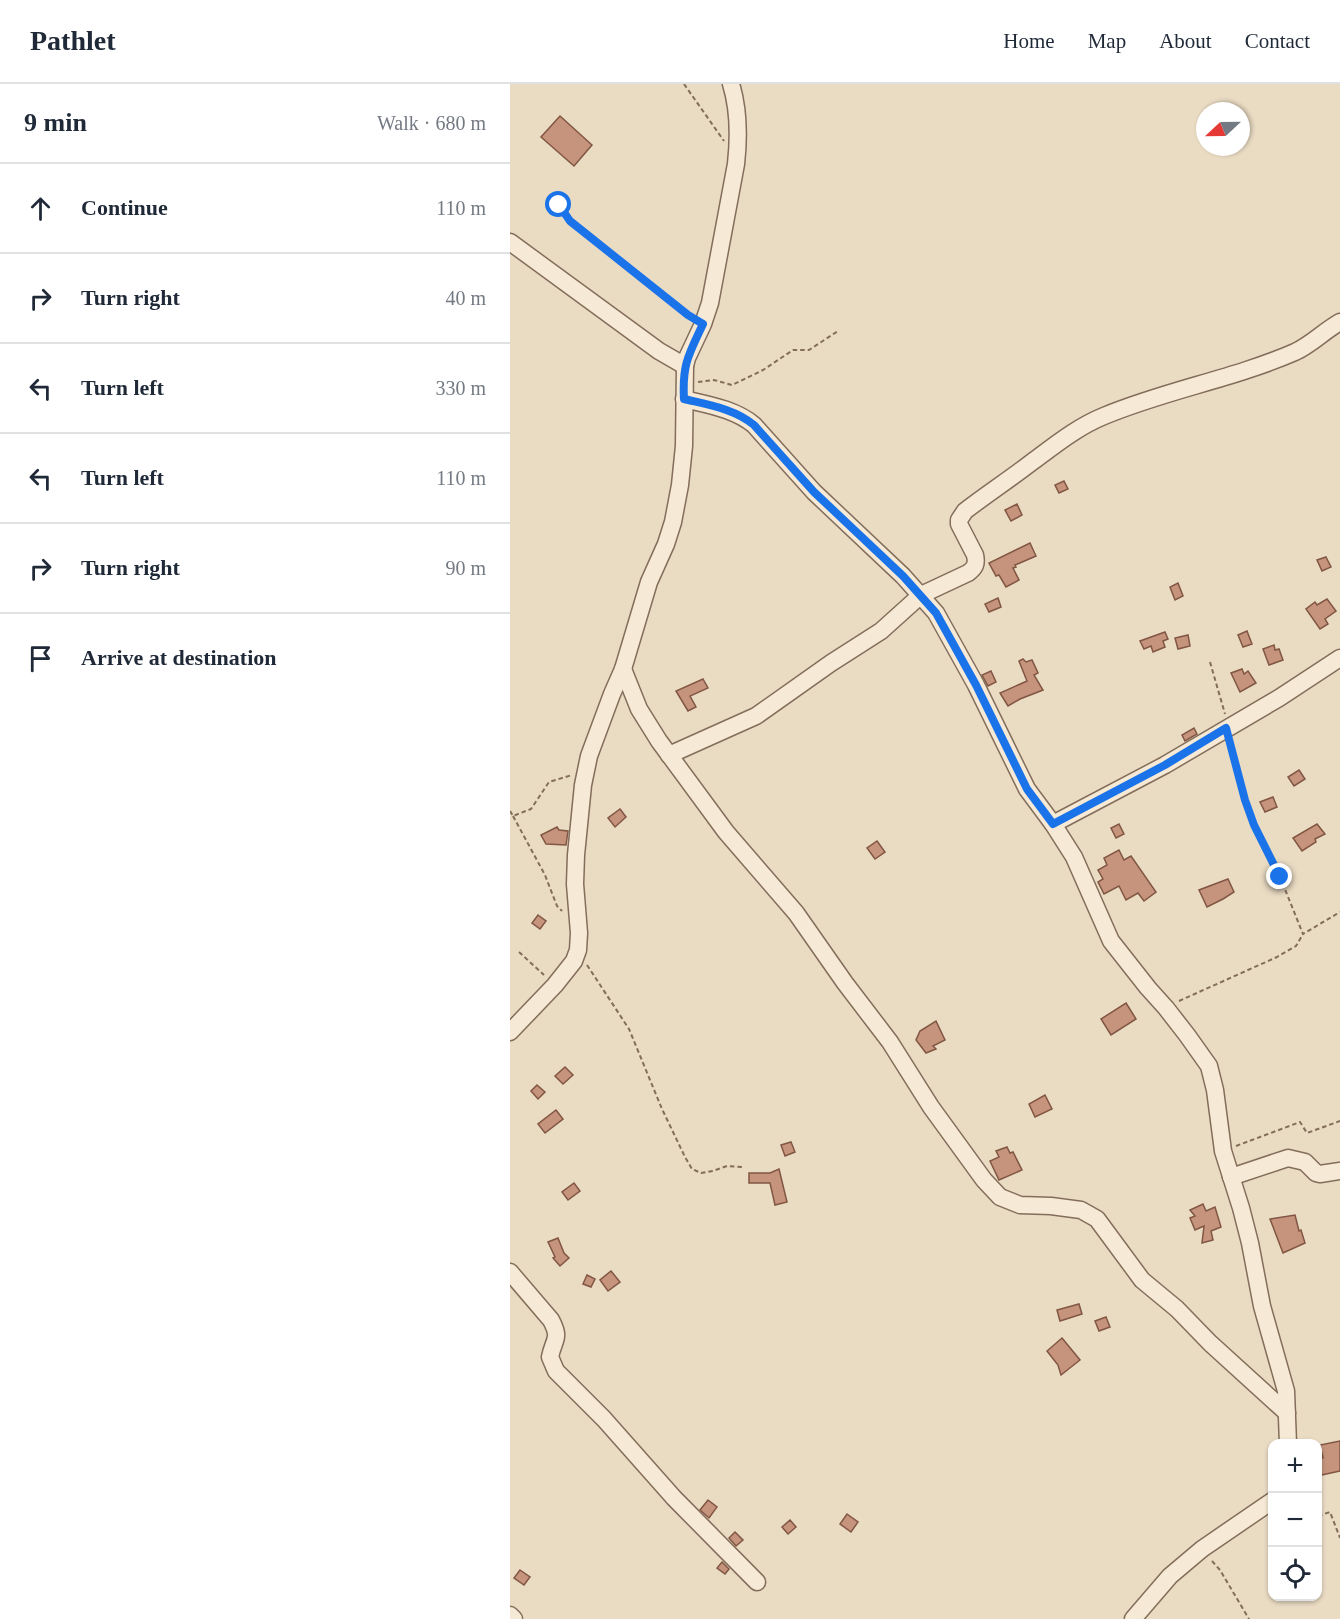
<!DOCTYPE html>
<meta charset="utf-8">
<style>
:root{--surface:#fff;--page:#f6f6f7;--text:#1f2937;--muted:#747a83;--line:#e0e1e3}
body{margin:0;font-family:Georgia,serif;background:var(--page);color:var(--text)}
.controls{position:absolute;right:18px;bottom:18px;display:grid;overflow:hidden;border-radius:12px;box-shadow:0 2px 4px #0004}
.controls button{width:54px;height:54px;display:grid;place-items:center;padding:0;border:0;border-bottom:2px solid var(--line);background:var(--surface);color:var(--text);font:30px sans-serif}
.compass{position:absolute;left:686px;top:18px;width:54px;height:54px;border-radius:50%;background:var(--surface);box-shadow:0 2px 4px #0004;rotate:248deg}
.stop{position:absolute;width:18px;height:18px;margin:-14px;border:4px solid #1a73e8;border-radius:50%;background:#fff}
.stop.end{background:#1a73e8;border-color:#fff;box-shadow:0 2px 6px #0008}
.list{margin:0;padding:0;list-style:none}
h2{display:flex;justify-content:space-between;align-items:center;height:78px;margin:0;padding:0 24px;font-size:26px}
h2 small{font-size:20px;font-weight:400;color:var(--muted)}
.list li{display:grid;grid-template-columns:39px 1fr auto;gap:18px;align-items:center;box-sizing:border-box;height:90px;padding:0 24px;border-top:2px solid var(--line)}
.list b{display:block;font-size:22px;white-space:nowrap}
.list em{font-size:20px;font-style:normal;color:var(--muted)}
.icon{flex:none;width:33px;height:33px;fill:none;stroke:currentColor;stroke-width:2;stroke-linecap:round;stroke-linejoin:round}
.map{position:relative;flex:none;width:830px;height:1535px;overflow:hidden}
header{display:flex;align-items:center;gap:36px;box-sizing:border-box;height:84px;padding:0 30px;background:var(--surface);border-bottom:2px solid var(--line)}
header strong{font-size:28px}
nav{display:flex;gap:33px;margin-inline-start:auto;font-size:21px}
main{display:flex}
aside{flex:1;background:var(--surface)}
.map>svg:first-child{display:block}
.building{fill:#c6947c;stroke:#815643;stroke-width:1.5}
.lines{fill:none;stroke-linecap:round;stroke-linejoin:round}
.minor-casing{stroke:#836d5b;stroke-width:19}
.path{stroke:#836d5b;stroke-width:2;stroke-dasharray:4.5 3;stroke-linecap:butt}
.minor{stroke:#f6e9d5;stroke-width:16}
.route{stroke:#1a73e8;stroke-width:8}
</style>
<header>
<strong>Pathlet</strong>
<nav><a>Home</a><a>Map</a><a>About</a><a>Contact</a></nav>
</header>
<main>
<aside>
<h2>9 min<small>Walk · 680 m</small></h2>
<ul class="list">
<li><svg class="icon" aria-label="ahead" viewBox="0 0 24 24"><path d="M12 20V5M6 11l6-6 6 6"/></svg><div><b>Continue</b></div><em>110 m</em></li>
<li><svg class="icon" aria-label="right" viewBox="0 0 24 24"><path d="M7 20v-9h11M14 6l5 5-5 5"/></svg><div><b>Turn right</b></div><em>40 m</em></li>
<li><svg class="icon" aria-label="left" viewBox="0 0 24 24"><path d="M17 20v-9H6M10 6l-5 5 5 5"/></svg><div><b>Turn left</b></div><em>330 m</em></li>
<li><svg class="icon" aria-label="left" viewBox="0 0 24 24"><path d="M17 20v-9H6M10 6l-5 5 5 5"/></svg><div><b>Turn left</b></div><em>110 m</em></li>
<li><svg class="icon" aria-label="right" viewBox="0 0 24 24"><path d="M7 20v-9h11M14 6l5 5-5 5"/></svg><div><b>Turn right</b></div><em>90 m</em></li>
<li><svg class="icon" aria-label="arrive" viewBox="0 0 24 24"><path d="M6 21V4h12l-3 4 3 4H6"/></svg><div><b>Arrive at destination</b></div></li>
</ul>
</aside>
<div class="map">
<svg width="830" height="1535" viewBox="0 0 830 1535">
<rect width="100%" height="100%" fill="#eadbc3"/>
<g class="building">
<polygon points="50,32 82,61 64,82 31,53"/>
<polygon points="554,397 558,405 549,409 545,401"/>
<polygon points="507,420 512,431 501,437 495,426"/>
<polygon points="520,459 526,472 505,481 506,483 503,484 509,496 496,503 489,491 486,492 479,479"/>
<polygon points="816,473 821,483 812,487 807,476"/>
<polygon points="668,499 673,512 665,516 660,503"/>
<polygon points="488,514 491,523 479,528 475,520"/>
<polygon points="817,515 826,527 815,535 818,540 810,545 796,525 805,518 807,521"/>
<polygon points="737,547 742,560 733,563 728,551"/>
<polygon points="655,548 658,555 653,557 655,563 643,568 641,562 634,565 630,557"/>
<polygon points="678,551 680,562 668,565 665,554"/>
<polygon points="764,561 765,566 769,565 773,576 759,581 753,565"/>
<polygon points="513,575 516,578 522,576 528,589 524,591 533,606 510,615 498,622 490,609 517,597 509,577"/>
<polygon points="732,585 734,590 738,587 746,599 730,608 721,589"/>
<polygon points="481,587 486,598 478,602 472,591"/>
<polygon points="193,595 198,604 180,612 186,623 178,627 166,607"/>
<polygon points="684,644 687,650 675,657 672,651"/>
<polygon points="789,686 795,695 784,702 778,693"/>
<polygon points="763,713 767,723 755,728 750,718"/>
<polygon points="110,725 116,733 105,743 98,734"/>
<polygon points="609,740 614,750 606,754 601,744"/>
<polygon points="807,740 815,750 805,755 806,758 792,767 783,754"/>
<polygon points="47,743 49,746 58,747 56,761 36,760 31,751"/>
<polygon points="367,757 375,768 365,775 357,764"/>
<polygon points="609,766 614,776 621,772 646,808 634,817 628,809 616,816 609,802 594,810 588,798 593,795 588,786 597,781 594,774"/>
<polygon points="718,795 724,808 713,815 697,823 689,806"/>
<polygon points="28,831 36,837 30,845 22,839"/>
<polygon points="616,919 626,935 601,951 591,935"/>
<polygon points="426,937 435,956 423,962 426,965 416,969 406,956 410,947"/>
<polygon points="55,983 63,991 53,1000 45,992"/>
<polygon points="27,1001 35,1008 28,1015 21,1007"/>
<polygon points="535,1011 542,1025 525,1033 519,1020"/>
<polygon points="46,1026 53,1035 35,1049 28,1040"/>
<polygon points="281,1058 285,1068 275,1072 271,1061"/>
<polygon points="497,1063 500,1069 503,1068 512,1086 489,1096 480,1077 489,1073 486,1067"/>
<polygon points="269,1085 277,1118 265,1121 260,1099 239,1099 239,1089 260,1089"/>
<polygon points="64,1099 70,1107 58,1116 52,1108"/>
<polygon points="693,1120 696,1127 705,1123 711,1143 701,1147 703,1156 692,1159 694,1142 685,1146 680,1134 685,1132 680,1126"/>
<polygon points="785,1131 789,1147 791,1146 795,1159 773,1169 760,1135"/>
<polygon points="48,1154 54,1169 59,1174 50,1182 43,1174 45,1173 38,1158"/>
<polygon points="101,1187 110,1198 98,1207 90,1196"/>
<polygon points="77,1191 85,1195 81,1203 73,1200"/>
<polygon points="569,1220 572,1230 550,1237 547,1226"/>
<polygon points="596,1233 600,1243 589,1247 585,1237"/>
<polygon points="552,1254 570,1276 551,1291 548,1281 537,1267"/>
<polygon points="830,1357 830,1387 807,1392 807,1375 813,1374 810,1361"/>
<polygon points="198,1416 207,1423 199,1434 190,1426"/>
<polygon points="337,1430 348,1438 341,1448 330,1440"/>
<polygon points="280,1436 286,1443 278,1450 272,1443"/>
<polygon points="225,1448 233,1456 226,1462 219,1454"/>
<polygon points="212,1478 219,1485 215,1490 207,1484"/>
<polygon points="10,1486 20,1493 14,1501 4,1494"/>
</g>
<g class="lines">
<g class="minor-casing">
<g id="minor">
<polyline points="0,158 149,267 175,282"/>
<path d="M174,315C199,321 225,325 244,341L304,408L393,492L426,529L466,601L517,705L543,740L564,773L601,857L638,904L656,924L677,951L699,982L705,1006L713,1067L731,1124L740,1159L752,1222L776,1307L778,1360"/>
<polyline points="113,585 129,625 149,657 216,748 286,829 335,899 380,958 421,1023 474,1096 490,1113 510,1121 541,1122 571,1126 587,1135 632,1196 667,1225 700,1259 777,1329"/>
<path d="M159,671L246,632L321,579L371,547L411,511L458,489C465,484 467,480 465,471L449,440V436L455,427C477,410 500,395 522,378C545,361 567,343 594,332C656,306 723,295 785,268C802,260 814,247 830,238"/>
<polyline points="543,740 655,681 769,614 830,574"/>
<path d="M0,948L45,901L64,877L68,866L69,849L65,800L66,771L73,701L79,672L102,610L113,585L139,498L156,460L163,438L170,401L174,362L175,282L177,274L193,240L200,219L226,80C229,53 229,26 221,0"/>
<polyline points="721,1093 778,1074 795,1078 806,1089 810,1090 830,1087"/>
<path d="M0,1188L41,1236C51,1255 44,1254 40,1273L46,1287L94,1335L164,1414L247,1498"/>
<polyline points="0,1531 4,1535"/>
<polyline points="623,1535 660,1492 692,1465 762,1417"/>
</g>
</g>
<g class="path">
<polyline points="174,0 214,57"/>
<polyline points="43,112 60,137 180,233"/>
<polyline points="188,298 204,296 222,301 253,286 283,266 299,266 328,247"/>
<polyline points="700,578 715,630"/>
<polyline points="721,659 735,716 744,741 770,793 793,850 830,828"/>
<polyline points="0,727 3,732 21,725 39,698 62,691"/>
<polyline points="3,732 35,791 47,822 52,827"/>
<polyline points="9,868 34,891"/>
<polyline points="77,881 119,945 152,1025 175,1073 182,1085 191,1089 203,1087 217,1082 232,1083"/>
<polyline points="669,917 767,873 786,862 793,850"/>
<polyline points="726,1062 790,1038 797,1049 830,1037"/>
<polyline points="808,1432 820,1428 830,1454"/>
<polyline points="702,1477 710,1486 739,1535"/>
</g>
<use href="#minor" class="minor"/>
</g>
<g class="lines">
<path class="route" d="M49,121L60,137L178,231L193,240C179,270 172,280 174,315C199,321 225,325 244,341L304,408L393,492L426,529L466,601L517,705L543,740L655,681L716,644L735,716L744,741L770,793"/>
</g>
</svg>
<div class="controls">
<button>+</button>
<button>−</button>
<button><svg class="icon" aria-label="locate" viewBox="0 0 24 24"><circle cx="12" cy="12" r="6"/><path d="M12 2v4M12 18v4M2 12h4M18 12h4"/></svg></button>
</div>
<svg class="compass" viewBox="-18 -18 36 36"><path d="M0-13l5 13h-10z" fill="#e53935"/><path d="M0 13l5-13h-10z" fill="#747a83"/></svg>
<div class="stop" style="left:49px;top:121px"></div>
<div class="stop end" style="left:770px;top:793px"></div>
</div>
</main>
